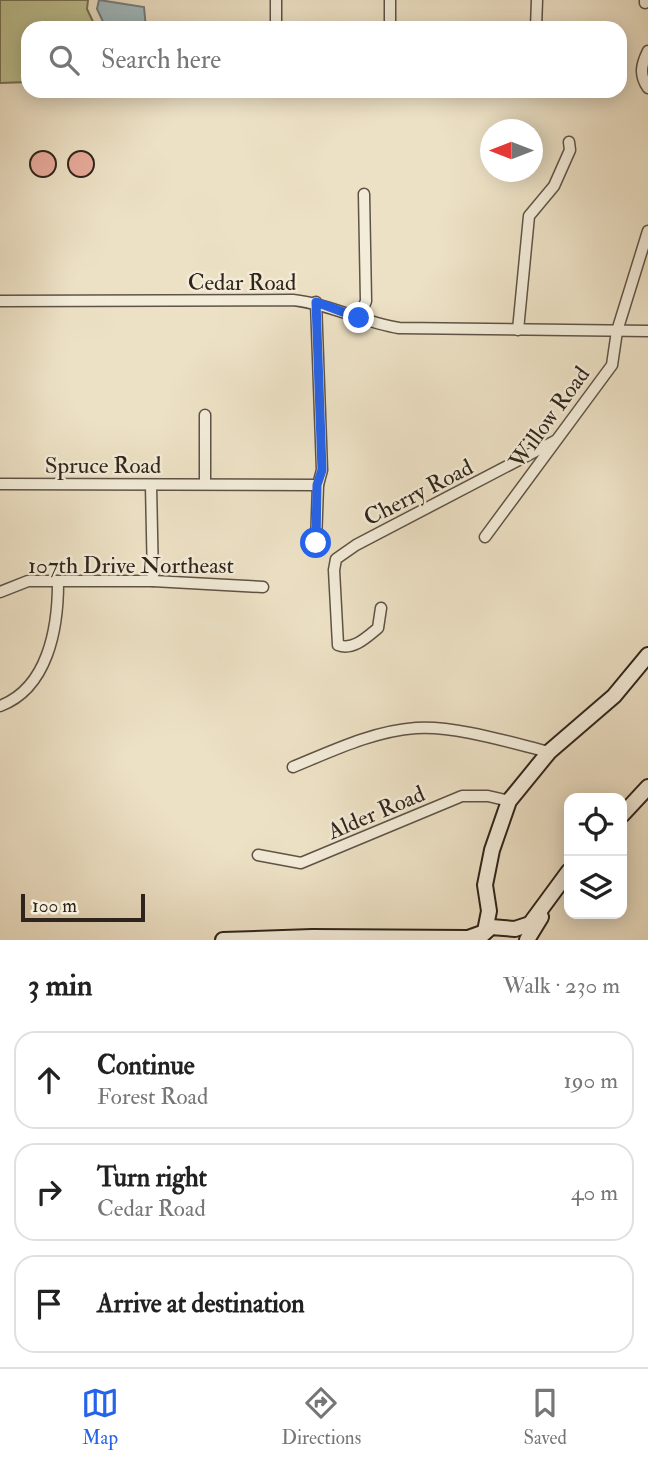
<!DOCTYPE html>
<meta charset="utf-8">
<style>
:root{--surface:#fff;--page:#f2f2f2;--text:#222;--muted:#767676;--line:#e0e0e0;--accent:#2563eb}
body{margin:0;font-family:"IM FELL Double Pica",serif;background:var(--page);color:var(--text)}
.controls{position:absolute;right:21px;bottom:21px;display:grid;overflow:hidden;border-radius:14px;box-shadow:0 4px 18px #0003}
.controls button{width:63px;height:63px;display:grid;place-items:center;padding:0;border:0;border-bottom:2px solid var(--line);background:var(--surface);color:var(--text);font:35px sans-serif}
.compass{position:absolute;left:480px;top:119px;width:63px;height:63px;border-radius:50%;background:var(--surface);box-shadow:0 4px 18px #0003;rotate:270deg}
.scale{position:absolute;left:21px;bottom:18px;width:124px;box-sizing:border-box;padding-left:7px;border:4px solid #2f241b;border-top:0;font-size:19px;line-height:24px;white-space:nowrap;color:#2f241b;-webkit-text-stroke:5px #f3ecd9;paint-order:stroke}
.stop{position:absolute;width:21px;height:21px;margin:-16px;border:5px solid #2563eb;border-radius:50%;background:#fff}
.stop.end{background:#2563eb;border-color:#fff;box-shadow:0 2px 7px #0008}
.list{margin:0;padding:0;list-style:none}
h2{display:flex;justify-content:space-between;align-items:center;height:91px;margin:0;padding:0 28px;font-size:30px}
h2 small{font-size:23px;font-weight:400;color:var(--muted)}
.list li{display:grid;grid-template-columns:46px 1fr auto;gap:21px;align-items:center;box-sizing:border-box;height:98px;margin:0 14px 14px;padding:0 14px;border:2px solid var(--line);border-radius:21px}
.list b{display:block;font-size:26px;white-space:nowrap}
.list p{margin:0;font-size:23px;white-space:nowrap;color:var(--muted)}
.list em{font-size:23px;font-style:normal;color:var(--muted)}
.icon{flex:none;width:38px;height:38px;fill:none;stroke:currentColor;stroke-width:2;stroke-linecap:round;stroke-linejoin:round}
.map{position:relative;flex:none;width:648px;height:940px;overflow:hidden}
.search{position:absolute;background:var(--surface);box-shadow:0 4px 18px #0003;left:21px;right:21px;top:21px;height:77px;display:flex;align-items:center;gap:18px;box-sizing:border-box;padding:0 24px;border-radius:21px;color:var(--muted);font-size:26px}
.sheet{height:427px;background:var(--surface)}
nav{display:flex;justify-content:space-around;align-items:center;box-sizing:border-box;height:98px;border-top:2px solid var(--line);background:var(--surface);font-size:19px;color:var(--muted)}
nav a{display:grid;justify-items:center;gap:4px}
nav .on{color:var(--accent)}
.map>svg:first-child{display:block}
.green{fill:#bec191;stroke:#767256;stroke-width:2}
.water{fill:#a0bac0;stroke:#737e7e;stroke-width:2}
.building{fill:#e7aa9a;stroke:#2f241b;stroke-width:2}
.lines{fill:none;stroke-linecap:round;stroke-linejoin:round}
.street-casing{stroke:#5e5346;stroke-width:13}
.secondary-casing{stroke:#2f241b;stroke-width:18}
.street{stroke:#f3ecd9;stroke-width:10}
.secondary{stroke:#f3ecd9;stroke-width:14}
.route{stroke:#2563eb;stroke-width:9}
.labels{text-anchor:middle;stroke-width:5;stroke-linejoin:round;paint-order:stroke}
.street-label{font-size:23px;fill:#2f241b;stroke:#f3ecd9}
</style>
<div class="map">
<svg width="648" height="940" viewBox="0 0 648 940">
<rect width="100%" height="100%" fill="#ede1c5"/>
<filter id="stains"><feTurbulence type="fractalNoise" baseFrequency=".00286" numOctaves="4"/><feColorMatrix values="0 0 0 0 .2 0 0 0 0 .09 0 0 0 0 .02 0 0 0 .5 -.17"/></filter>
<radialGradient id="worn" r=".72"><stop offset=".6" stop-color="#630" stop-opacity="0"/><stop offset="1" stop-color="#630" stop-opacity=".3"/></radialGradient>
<polygon class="green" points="0,0 88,0 87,9 96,28 28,28 28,82 0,83"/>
<polygon class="water" points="99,0 144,7 146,28 106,28 97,9"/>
<g class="building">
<circle cx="81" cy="164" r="13"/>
<circle cx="43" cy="164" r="13"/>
</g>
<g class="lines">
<g class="street-casing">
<g id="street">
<polyline points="276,0 276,28"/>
<polyline points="390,0 390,28"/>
<polyline points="645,0 645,3"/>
<polyline points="536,28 537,0"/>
<path d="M648,51C641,65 639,75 648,88"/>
<path d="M0,301L293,300C330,304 362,322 399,328L648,331"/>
<polyline points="316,302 322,470 318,485 316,543"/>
<polyline points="359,318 366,301 364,194"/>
<polyline points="518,330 529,216 554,186 570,150 569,142"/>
<polyline points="0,484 318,485"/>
<polyline points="205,484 205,415"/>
<polyline points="151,485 153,581"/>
<polyline points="485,537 612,365 617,331 648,231"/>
<polyline points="0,592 28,581 153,581 263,587"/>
<path d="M381,608L378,628C367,637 353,651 338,645L334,570L336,559L356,545L555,441"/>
<path d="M0,706C48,688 58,628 58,583"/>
<path d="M293,767C332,751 373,731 416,728C454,725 512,743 549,752"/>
<polyline points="258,855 301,863 462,796 488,796 509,801"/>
</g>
</g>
<g class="secondary-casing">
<g id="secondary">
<polyline points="622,815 648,787"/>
<polyline points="485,931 489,911 485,885 492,850 509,801 549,752 614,696 648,655"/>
<polyline points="481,936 491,927 515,929 530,924 569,871"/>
<polyline points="223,940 312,937 468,938 482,933"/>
<polyline points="527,940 541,917"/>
</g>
</g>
<use href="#street" class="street"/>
<use href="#secondary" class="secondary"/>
</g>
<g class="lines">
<polyline class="route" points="316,543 317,485 322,470 316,302 359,318"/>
</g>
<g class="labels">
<g class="street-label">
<text x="242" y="290">Cedar Road</text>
<text transform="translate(549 417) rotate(-54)" y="8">Willow Road</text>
<text x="103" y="473">Spruce Road</text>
<text transform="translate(418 492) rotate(-27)" y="8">Cherry Road</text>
<text x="131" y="573">107th Drive Northeast</text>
<text transform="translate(376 812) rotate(-23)" y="8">Alder Road</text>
</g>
</g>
<rect width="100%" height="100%" filter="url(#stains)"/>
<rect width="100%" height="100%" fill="url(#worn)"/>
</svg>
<div class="controls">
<button><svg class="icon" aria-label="locate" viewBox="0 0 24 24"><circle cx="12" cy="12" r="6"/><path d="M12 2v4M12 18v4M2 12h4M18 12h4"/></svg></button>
<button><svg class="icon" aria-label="layers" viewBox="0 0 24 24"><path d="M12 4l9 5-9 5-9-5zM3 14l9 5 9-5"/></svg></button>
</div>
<svg class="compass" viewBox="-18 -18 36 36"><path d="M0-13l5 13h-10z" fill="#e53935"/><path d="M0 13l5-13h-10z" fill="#767676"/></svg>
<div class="scale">100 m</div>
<div class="stop" style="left:316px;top:543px"></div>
<div class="stop end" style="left:359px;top:318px"></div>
<div class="search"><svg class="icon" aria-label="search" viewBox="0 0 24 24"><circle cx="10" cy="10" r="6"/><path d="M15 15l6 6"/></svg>Search here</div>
</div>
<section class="sheet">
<h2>3 min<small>Walk · 230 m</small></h2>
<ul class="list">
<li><svg class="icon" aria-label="ahead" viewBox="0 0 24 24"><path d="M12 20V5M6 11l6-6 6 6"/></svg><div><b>Continue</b><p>Forest Road</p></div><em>190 m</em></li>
<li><svg class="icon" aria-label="right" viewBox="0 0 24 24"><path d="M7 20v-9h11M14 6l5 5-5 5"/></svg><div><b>Turn right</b><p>Cedar Road</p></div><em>40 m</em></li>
<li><svg class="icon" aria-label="arrive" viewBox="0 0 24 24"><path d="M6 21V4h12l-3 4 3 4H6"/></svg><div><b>Arrive at destination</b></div></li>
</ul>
</section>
<nav>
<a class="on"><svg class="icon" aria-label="map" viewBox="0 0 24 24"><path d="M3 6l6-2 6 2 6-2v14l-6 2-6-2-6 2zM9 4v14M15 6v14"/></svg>Map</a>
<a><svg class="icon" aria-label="directions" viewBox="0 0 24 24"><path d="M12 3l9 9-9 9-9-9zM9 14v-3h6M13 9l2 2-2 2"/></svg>Directions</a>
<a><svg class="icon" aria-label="saved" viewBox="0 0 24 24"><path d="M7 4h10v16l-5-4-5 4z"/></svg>Saved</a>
</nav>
